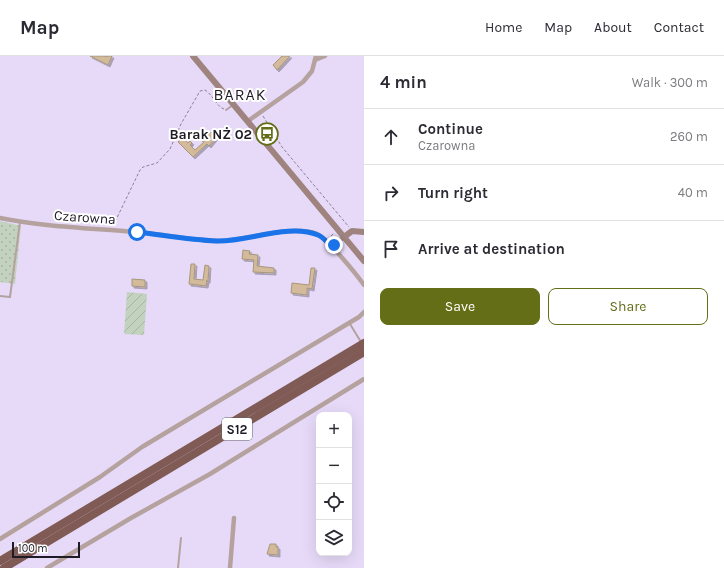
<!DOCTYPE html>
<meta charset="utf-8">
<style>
:root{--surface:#fff;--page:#f7f7f7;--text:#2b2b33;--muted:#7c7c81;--line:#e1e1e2;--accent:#646e17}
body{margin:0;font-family:Karla,sans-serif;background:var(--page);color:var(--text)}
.controls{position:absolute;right:12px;bottom:12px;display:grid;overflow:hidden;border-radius:8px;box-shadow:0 4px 16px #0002}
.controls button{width:36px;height:36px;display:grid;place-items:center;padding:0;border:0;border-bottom:1px solid var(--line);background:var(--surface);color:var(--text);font:20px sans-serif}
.scale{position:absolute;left:12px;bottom:10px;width:68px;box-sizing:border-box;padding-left:4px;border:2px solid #1f1b26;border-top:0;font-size:11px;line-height:14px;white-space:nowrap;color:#1f1b26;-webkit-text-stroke:3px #fff;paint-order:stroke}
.stop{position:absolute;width:12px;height:12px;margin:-9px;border:3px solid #1a73e8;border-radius:50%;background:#fff}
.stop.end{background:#1a73e8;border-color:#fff;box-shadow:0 1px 4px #0008}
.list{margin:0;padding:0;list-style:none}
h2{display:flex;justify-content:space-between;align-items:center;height:52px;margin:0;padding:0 16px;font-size:17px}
h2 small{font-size:13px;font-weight:400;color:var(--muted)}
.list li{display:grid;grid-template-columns:26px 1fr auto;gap:12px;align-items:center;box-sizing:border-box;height:56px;padding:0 16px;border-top:1px solid var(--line)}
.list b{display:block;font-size:15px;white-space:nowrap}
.list p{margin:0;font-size:13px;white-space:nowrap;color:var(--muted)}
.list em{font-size:13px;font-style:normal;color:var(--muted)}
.actions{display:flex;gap:8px;padding:12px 16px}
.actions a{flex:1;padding:9px 0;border:1px solid var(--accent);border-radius:8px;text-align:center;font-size:14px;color:var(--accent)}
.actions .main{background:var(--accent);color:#fff}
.icon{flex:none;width:22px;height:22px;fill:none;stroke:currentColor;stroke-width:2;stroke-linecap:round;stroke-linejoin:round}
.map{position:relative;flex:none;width:364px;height:512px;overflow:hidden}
header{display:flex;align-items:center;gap:24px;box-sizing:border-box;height:56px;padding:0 20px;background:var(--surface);border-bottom:1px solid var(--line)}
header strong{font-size:19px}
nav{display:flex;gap:22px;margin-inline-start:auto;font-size:14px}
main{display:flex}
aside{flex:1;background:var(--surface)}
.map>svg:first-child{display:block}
.grass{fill:url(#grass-dots)}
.garden{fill:url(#garden-furrows)}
.building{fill:#d2ba9b;stroke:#a9967c;filter:url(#shadow)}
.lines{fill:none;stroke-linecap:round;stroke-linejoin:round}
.path{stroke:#8a8297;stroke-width:1;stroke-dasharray:3 2;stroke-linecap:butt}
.lane{stroke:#b5a29f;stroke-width:2}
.street{stroke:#b5a29f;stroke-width:4.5}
.secondary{stroke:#9f837f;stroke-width:6}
.highway{stroke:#805a54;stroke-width:8}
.route{stroke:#1a73e8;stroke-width:5}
.labels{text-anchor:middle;stroke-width:4;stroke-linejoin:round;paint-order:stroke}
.shield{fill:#fff;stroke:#625f67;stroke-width:1}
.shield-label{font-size:13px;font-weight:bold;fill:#1f1b26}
.poi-label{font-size:14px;font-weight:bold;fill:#1f1b26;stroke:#fff;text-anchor:end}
.street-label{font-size:14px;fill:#1f1b26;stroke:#fff}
.quarter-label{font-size:16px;letter-spacing:1px;fill:#1f1b26;stroke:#fff}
</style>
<header>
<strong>Map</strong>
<nav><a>Home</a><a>Map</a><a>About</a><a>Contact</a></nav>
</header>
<main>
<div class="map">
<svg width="364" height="512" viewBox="0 0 364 512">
<defs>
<pattern id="grass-dots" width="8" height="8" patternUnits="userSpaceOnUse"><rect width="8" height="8" fill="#c3d2bf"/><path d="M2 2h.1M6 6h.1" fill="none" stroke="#a7b4a4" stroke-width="1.8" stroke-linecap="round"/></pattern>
<pattern id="garden-furrows" width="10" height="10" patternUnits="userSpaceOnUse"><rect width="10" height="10" fill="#c3d2bf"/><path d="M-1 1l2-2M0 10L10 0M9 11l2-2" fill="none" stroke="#a7b4a4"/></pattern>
<filter id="shadow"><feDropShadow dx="2" dy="2" stdDeviation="0" flood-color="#0004"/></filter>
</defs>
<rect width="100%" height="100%" fill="#e6daf8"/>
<polygon class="grass" points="0,165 21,170 15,228 0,226"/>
<polygon class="garden" points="127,236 147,238 144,279 124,278"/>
<g class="building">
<polygon points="90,0 104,0 107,1 108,0 112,0 108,9"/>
<polygon points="282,0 290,0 277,14 273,9"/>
<polygon points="211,76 213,79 217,76 219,78 209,90 207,88 193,101 178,86 183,82 188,87 190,85 192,87 190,89 195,94 204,86 202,85"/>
<polygon points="243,194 250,195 249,198 258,199 257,210 274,212 274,217 253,216 254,204 242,203"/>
<polygon points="191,208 195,208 194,223 203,224 205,209 209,210 208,225 206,225 207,225 206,230 189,228"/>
<polygon points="311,212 315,212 312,233 307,232 307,239 291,237 292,227 309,229"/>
<polygon points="132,223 145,224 145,231 132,230"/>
<polygon points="270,488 276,488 276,491 278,491 278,499 267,498"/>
</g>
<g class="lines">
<g class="path">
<polyline points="263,60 282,91 349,171"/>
<polyline points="259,70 269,80"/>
<polyline points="244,77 248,74"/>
<path d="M113,170L140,114L143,111L157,107L170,93L181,68L200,35L205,34C214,40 216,50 224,53"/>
<polyline points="331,180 334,177"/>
</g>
<g class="lane">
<polyline points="226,54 233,49"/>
<polyline points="0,240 10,241 20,166"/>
<polyline points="350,268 361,286"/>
<polyline points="178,512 181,482"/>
</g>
<g class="street">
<polyline points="315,4 325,0"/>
<polyline points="248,65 303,26 312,15 316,0"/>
<path d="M0,162C45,171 90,172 136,176C162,178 191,184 217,185C247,185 288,168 317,178C327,182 357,219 364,229"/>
<polyline points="331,191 344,181"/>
<polyline points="0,483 100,421 142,391 359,261 364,256"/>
<polyline points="47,512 131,462 210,418 364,323"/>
<polyline points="230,512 234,462"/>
</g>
<g class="secondary">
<polyline points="193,0 364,205"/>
<polyline points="344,181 352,175 364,176"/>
</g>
<g class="highway">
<polyline points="0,505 364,287"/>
<polyline points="4,512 364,296"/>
</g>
</g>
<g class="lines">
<path class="route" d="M137,176C163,179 190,184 217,185C247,186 289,167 318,179C323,181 327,186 332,191L334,189"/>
</g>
<defs>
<g id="bus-ring" transform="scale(1.15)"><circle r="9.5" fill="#fff" stroke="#646e17" stroke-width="1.5"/><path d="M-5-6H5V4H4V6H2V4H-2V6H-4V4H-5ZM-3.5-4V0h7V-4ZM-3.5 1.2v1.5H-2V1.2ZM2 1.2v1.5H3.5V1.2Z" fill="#646e17"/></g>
</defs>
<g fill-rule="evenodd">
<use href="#bus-ring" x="267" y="78"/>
</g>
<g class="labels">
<rect class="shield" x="222" y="362" width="30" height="22" rx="3"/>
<g class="shield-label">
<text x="237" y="378">S12</text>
</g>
<g class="poi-label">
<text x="252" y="83">Barak NŻ 02</text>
</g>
<g class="street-label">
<text transform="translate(85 161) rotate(4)" y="5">Czarowna</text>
</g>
<g class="quarter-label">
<text x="240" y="44">BARAK</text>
</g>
</g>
</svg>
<div class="controls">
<button>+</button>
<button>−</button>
<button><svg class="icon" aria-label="locate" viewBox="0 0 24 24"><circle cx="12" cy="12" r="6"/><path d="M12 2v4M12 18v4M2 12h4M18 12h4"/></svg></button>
<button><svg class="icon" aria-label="layers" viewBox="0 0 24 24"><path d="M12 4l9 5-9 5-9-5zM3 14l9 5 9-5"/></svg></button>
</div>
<div class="scale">100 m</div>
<div class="stop" style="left:137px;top:176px"></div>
<div class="stop end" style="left:334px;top:189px"></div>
</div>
<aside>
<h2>4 min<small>Walk · 300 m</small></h2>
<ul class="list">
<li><svg class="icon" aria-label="ahead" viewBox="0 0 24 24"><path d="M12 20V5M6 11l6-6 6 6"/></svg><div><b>Continue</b><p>Czarowna</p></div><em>260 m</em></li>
<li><svg class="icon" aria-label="right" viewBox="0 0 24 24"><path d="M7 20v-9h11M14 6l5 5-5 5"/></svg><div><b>Turn right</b></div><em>40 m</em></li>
<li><svg class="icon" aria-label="arrive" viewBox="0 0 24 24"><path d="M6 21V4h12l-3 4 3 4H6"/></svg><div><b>Arrive at destination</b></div></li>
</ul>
<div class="actions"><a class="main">Save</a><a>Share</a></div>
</aside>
</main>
